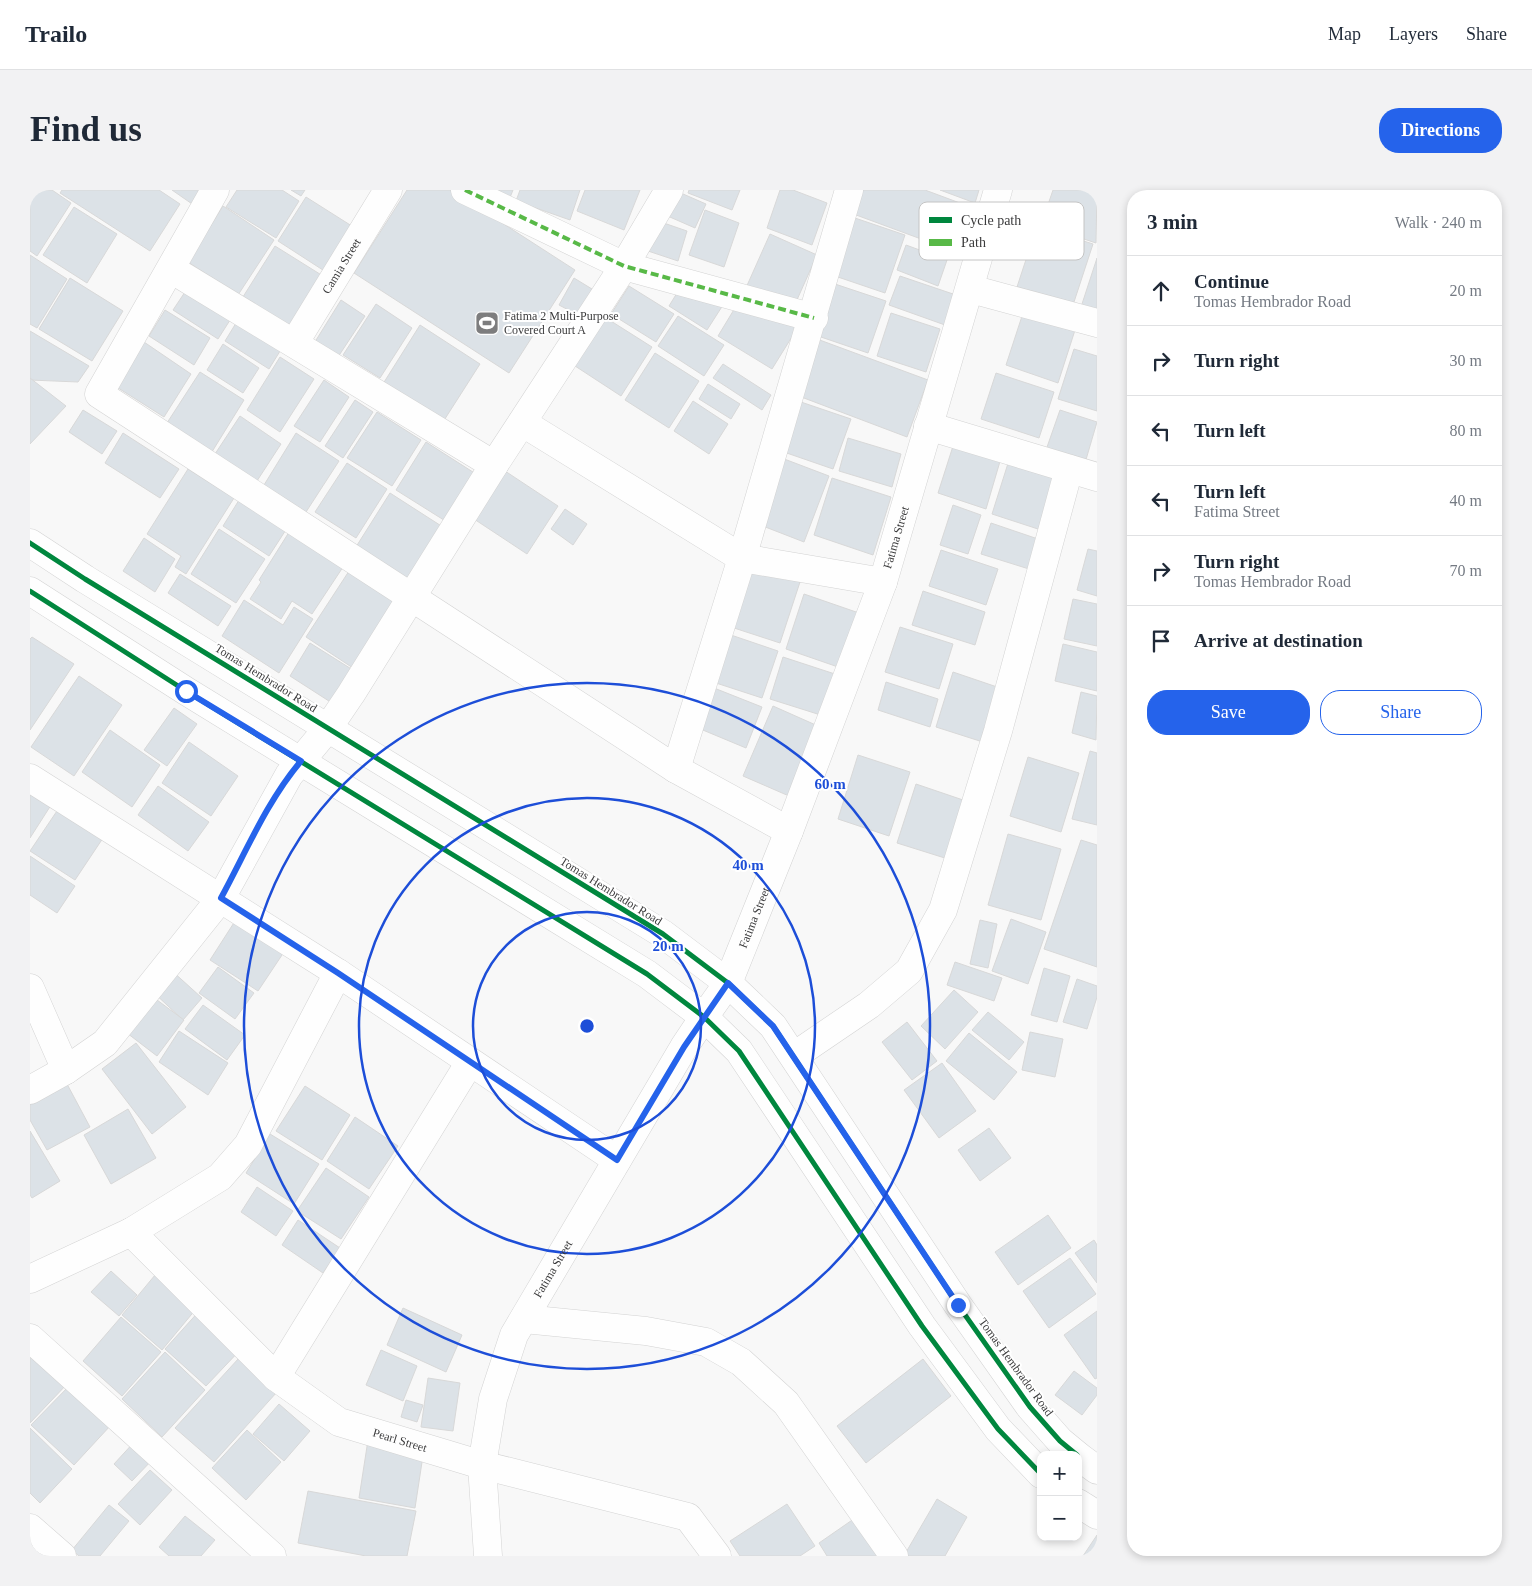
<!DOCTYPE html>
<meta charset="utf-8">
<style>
:root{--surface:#fff;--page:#f2f2f3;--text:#1f2937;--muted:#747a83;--line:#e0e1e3;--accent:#2563eb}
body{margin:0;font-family:Georgia,serif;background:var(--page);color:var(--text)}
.controls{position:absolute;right:15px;bottom:15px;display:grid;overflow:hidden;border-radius:10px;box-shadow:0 2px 8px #0003}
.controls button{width:45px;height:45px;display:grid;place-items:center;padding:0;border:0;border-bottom:1px solid var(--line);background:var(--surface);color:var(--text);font:25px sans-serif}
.stop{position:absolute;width:15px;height:15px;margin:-11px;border:4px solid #2563eb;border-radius:50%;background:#fff}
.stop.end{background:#2563eb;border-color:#fff;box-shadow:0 1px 5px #0008}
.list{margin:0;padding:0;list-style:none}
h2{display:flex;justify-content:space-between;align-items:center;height:65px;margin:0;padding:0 20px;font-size:21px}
h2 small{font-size:16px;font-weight:400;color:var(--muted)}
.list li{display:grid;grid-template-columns:32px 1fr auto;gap:15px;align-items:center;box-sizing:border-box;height:70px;padding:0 20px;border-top:1px solid var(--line)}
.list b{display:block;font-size:19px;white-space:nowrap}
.list p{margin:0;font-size:16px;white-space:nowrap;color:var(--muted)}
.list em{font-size:16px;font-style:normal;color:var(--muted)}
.actions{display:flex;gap:10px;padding:15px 20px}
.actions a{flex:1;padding:11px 0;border:1px solid var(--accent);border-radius:20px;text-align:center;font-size:18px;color:var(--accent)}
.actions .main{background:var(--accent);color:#fff}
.icon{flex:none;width:28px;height:28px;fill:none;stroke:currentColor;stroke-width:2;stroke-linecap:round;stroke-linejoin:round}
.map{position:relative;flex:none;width:1067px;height:1366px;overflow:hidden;border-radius:20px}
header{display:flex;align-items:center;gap:30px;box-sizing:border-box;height:70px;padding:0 25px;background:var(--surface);border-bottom:1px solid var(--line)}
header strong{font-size:24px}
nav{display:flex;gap:28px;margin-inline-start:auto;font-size:18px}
.intro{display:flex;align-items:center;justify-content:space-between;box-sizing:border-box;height:120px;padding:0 30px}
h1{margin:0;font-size:35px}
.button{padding:12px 22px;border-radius:20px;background:var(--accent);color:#fff;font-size:18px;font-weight:700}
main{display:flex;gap:30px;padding:0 30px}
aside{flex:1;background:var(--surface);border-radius:20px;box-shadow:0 2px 8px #0003}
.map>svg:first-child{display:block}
.building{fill:#dce2e7;stroke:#d8d8d8}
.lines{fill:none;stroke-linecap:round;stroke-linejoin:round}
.street-casing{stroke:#d3d3d3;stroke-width:29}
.secondary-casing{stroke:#d3d3d3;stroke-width:29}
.street{stroke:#fefefe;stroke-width:28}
.secondary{stroke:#fefefe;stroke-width:28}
.quiet{stroke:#58b947;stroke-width:4;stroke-dasharray:8 4;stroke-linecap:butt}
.cycleway-casing{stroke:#fff;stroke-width:8}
.cycleway{stroke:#00873e;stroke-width:5}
.route{stroke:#2563eb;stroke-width:6}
.ring{fill:none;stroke:#1d4ed8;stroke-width:2.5}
.labels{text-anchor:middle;stroke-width:4;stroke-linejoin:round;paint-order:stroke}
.street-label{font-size:12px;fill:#3b3b3c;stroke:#fff}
.poi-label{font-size:12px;fill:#3b3b3c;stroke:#fff;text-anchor:start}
.key{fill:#fff;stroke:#c4c4c4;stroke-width:1}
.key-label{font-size:14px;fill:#3b3b3c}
.centre{fill:#1d4ed8;stroke:#fff;stroke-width:2.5}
.ring-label{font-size:15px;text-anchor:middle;font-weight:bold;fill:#1d4ed8;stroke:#fff;stroke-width:4;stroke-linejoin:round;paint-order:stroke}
</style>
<header>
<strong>Trailo</strong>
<nav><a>Map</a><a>Layers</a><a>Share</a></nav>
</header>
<div class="intro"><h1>Find us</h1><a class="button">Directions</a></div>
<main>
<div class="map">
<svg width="1067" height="1366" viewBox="0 0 1067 1366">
<rect width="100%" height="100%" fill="#f8f8f8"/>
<g class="building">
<polygon points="0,0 22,0 41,13 7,66 0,61"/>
<polygon points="32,0 129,0 150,14 120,61 30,3"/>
<polygon points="142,0 175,0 165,16"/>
<polygon points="207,0 252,0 269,11 246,48 196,17"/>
<polygon points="261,0 275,0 271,6"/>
<polygon points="377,0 421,0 545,80 479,183 324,83"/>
<polygon points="442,0 483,0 477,15"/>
<polygon points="490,0 550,0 540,30 486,11"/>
<polygon points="555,0 610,0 594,40 547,21"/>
<polygon points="644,0 676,14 665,38 633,24"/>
<polygon points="659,0 710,0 702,20 658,3"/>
<polygon points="750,0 763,0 797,13 782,55 737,38"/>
<polygon points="826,0 895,0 946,19 929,63 818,22"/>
<polygon points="910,0 949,0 945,13"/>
<polygon points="1023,0 1067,0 1066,53 1011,35"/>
<polygon points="276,7 325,38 296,82 248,51"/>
<polygon points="193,16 244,50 208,105 158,72"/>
<polygon points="44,17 87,44 57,93 13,65"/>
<polygon points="675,20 709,33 694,77 659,65"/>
<polygon points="822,27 875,45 855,103 802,85"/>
<polygon points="625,30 657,41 648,71 615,60"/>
<polygon points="1007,36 1063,54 1043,115 987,97"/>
<polygon points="740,44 787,65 762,121 715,100"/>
<polygon points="876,55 917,70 908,96 867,80"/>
<polygon points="245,56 293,86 259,140 211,110"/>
<polygon points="0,65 37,89 7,138 0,134"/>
<polygon points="1067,68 1067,122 1051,117"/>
<polygon points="870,86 926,105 915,135 859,115"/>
<polygon points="40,88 93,121 62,171 9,139"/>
<polygon points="544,88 562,99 548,125 529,115"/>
<polygon points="655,90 693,115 677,140 639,116"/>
<polygon points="802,93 856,111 838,163 785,145"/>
<polygon points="599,96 644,124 626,152 581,124"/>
<polygon points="157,99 202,127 188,149 143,120"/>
<polygon points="714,103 768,137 742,179 688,146"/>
<polygon points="311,110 335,126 306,170 283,155"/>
<polygon points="346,114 382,138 350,188 313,165"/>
<polygon points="135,120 180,148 164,175 119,146"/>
<polygon points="994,120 1046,137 1028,193 976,175"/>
<polygon points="861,123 910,139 896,182 847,166"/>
<polygon points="211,125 255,153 239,179 195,151"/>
<polygon points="573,126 622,157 591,206 542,174"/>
<polygon points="648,126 694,155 674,186 628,156"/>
<polygon points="390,135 450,174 411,235 351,197"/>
<polygon points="0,141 59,176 48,192 0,190"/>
<polygon points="787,149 898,190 877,247 766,205"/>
<polygon points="114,152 161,184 134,227 85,196"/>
<polygon points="193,154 229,178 213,203 177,180"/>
<polygon points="1044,159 1067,166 1067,221 1028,209"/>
<polygon points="625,163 669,191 639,238 595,210"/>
<polygon points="250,167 284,189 250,242 217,220"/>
<polygon points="693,174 741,205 732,220 683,188"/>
<polygon points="170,182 214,210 180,265 135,236"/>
<polygon points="966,183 1024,202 1009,248 951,229"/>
<polygon points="0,188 36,216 0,254"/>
<polygon points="294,190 319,207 290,252 264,236"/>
<polygon points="678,194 710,214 701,229 669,209"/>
<polygon points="325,210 343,222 313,268 295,256"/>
<polygon points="765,210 821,229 803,279 748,260"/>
<polygon points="663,211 698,234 679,264 644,241"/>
<polygon points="53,220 87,241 72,264 39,242"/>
<polygon points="1030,220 1067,232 1055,273 1016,260"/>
<polygon points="347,222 391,250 362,296 317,268"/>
<polygon points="210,226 251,254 225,294 183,267"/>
<polygon points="93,243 149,279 130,308 75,273"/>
<polygon points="266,243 309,271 276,322 234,295"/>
<polygon points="818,248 871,264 862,297 809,281"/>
<polygon points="396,252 446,284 417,332 366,300"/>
<polygon points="924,253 971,268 956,319 908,303"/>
<polygon points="749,267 799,286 774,352 725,333"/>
<polygon points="980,267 1029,283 1011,340 962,324"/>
<polygon points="317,273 357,299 326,348 285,322"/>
<polygon points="158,279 204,308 156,384 145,377 151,366 117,344"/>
<polygon points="475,281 528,316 497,364 444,329"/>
<polygon points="802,288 861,307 843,365 784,345"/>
<polygon points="214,302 261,332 239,366 193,336"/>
<polygon points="360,303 416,339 380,396 324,360"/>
<polygon points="923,315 951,325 938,364 910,355"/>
<polygon points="535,319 557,334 543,355 521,339"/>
<polygon points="961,333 1008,349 999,379 951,364"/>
<polygon points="189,339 235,369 206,413 161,384"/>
<polygon points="261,339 315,374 282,424 262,411 251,429 220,409 231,392 229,390"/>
<polygon points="114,348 145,369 125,402 93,381"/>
<polygon points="1058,359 1067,361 1067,406 1047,400"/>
<polygon points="911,360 968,379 956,415 899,396"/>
<polygon points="721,376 770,392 750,453 701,437"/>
<polygon points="321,378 368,408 323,478 276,447"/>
<polygon points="150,384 201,416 188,436 138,403"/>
<polygon points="893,401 955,422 945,455 882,435"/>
<polygon points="774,404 829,423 811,478 756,459"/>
<polygon points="1043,409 1067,414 1067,456 1034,449"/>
<polygon points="214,410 253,435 264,417 283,429 249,483 192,446"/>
<polygon points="870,437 923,454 909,499 855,482"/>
<polygon points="698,444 748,461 732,508 683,492"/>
<polygon points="2,447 44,474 0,540 0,449"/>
<polygon points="280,453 323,480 302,513 260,486"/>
<polygon points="1033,454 1067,462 1067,501 1025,491"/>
<polygon points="753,467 811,486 797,527 740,509"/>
<polygon points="923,482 973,499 956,553 906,537"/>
<polygon points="49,486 92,515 44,586 1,557"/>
<polygon points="856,492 908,509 900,537 848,520"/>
<polygon points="684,498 732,517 716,558 668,538"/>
<polygon points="1051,502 1067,506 1066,550 1042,543"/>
<polygon points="743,516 788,536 759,606 713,586"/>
<polygon points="144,518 167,534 137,576 114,560"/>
<polygon points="80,540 130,575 102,617 52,582"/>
<polygon points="159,552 208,586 181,626 132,593"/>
<polygon points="1060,561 1067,563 1067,635 1042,629"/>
<polygon points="828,565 880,582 859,646 808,629"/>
<polygon points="998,567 1049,583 1031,642 980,626"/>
<polygon points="886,594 936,611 918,669 867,653"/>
<polygon points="128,596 179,632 158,661 108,625"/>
<polygon points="0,598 23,612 0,648"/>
<polygon points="31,615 75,645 45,690 0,661"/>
<polygon points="978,644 1031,659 1011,730 958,715"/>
<polygon points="1051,650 1067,655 1067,777 1014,759"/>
<polygon points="0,666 45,696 27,723 0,705"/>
<polygon points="207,728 256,759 228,801 180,770"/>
<polygon points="981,729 1016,742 998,794 962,781"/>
<polygon points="950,730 967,734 958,778 940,774"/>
<polygon points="925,772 972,788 964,811 917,795"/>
<polygon points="188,777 224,803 205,829 169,803"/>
<polygon points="1014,778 1040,786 1027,832 1001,825"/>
<polygon points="141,780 172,808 153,830 122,801"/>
<polygon points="1047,789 1067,796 1067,807 1057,839 1033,832"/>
<polygon points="924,800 948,822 915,859 891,836"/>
<polygon points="119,804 154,830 127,866 93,840"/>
<polygon points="173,815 215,845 197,870 155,839"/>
<polygon points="958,822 994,852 979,870 942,840"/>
<polygon points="877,832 907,871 882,890 852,852"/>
<polygon points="149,841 198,873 178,905 129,872"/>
<polygon points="1000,842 1033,849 1025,887 992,880"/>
<polygon points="939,843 987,882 964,910 916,871"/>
<polygon points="106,853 156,917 122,944 72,879"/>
<polygon points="912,873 946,921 909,948 874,900"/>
<polygon points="37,894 60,937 17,960 0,930 0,914"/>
<polygon points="275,896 320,925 292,970 246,941"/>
<polygon points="98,919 126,968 81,994 54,945"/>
<polygon points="325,927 368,956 339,999 297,971"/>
<polygon points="959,938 981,968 950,991 928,960"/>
<polygon points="0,941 30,991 2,1008 0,1005"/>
<polygon points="240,944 289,974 264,1014 216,983"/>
<polygon points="296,978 339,1007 311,1049 267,1021"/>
<polygon points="227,997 263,1021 246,1046 211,1022"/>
<polygon points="1018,1025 1041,1058 988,1095 965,1062"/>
<polygon points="268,1030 310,1058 293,1083 252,1055"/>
<polygon points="1064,1050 1067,1055 1067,1093 1045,1063"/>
<polygon points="1040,1068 1066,1104 1019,1138 993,1101"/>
<polygon points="130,1079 171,1113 132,1160 92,1125"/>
<polygon points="81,1081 107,1105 89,1126 61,1102"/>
<polygon points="373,1118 432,1145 416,1182 357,1155"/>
<polygon points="171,1119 213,1157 176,1196 135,1159"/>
<polygon points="1067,1121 1067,1188 1065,1189 1034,1145"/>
<polygon points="91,1127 131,1162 92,1206 53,1171"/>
<polygon points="0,1157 38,1193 0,1233"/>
<polygon points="351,1160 387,1176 373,1211 336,1195"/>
<polygon points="135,1162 175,1200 132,1247 92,1209"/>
<polygon points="209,1168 247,1202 184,1272 145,1238"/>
<polygon points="893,1169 921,1206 836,1273 807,1236"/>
<polygon points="1044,1181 1067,1198 1067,1205 1052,1225 1025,1205"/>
<polygon points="398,1188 430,1193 423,1241 391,1237"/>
<polygon points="40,1195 81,1235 44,1275 1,1235"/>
<polygon points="376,1210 393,1215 387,1232 371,1227"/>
<polygon points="249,1214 280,1241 254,1271 223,1244"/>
<polygon points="0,1238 42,1279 10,1313 0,1303"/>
<polygon points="217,1240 251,1272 216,1310 182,1278"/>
<polygon points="106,1250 125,1267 102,1291 84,1274"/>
<polygon points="338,1250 394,1259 385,1318 329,1308"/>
<polygon points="120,1280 142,1300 110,1335 88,1314"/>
<polygon points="278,1301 386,1321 377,1366 336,1366 268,1353"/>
<polygon points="907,1309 937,1327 915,1366 879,1366 875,1364"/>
<polygon points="757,1314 785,1356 770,1366 710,1366 700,1351"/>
<polygon points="79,1315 99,1331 70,1366 49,1366 42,1360"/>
<polygon points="155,1326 185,1350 171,1366 139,1366 129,1357"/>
<polygon points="828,1326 856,1366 797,1366 789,1353"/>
<polygon points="1067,1345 1067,1366 1053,1366"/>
<polygon points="0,1353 13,1366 0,1366"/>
</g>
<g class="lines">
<g class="street-casing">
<g id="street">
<polyline points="185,0 69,204 646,579 759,641"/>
<polyline points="435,0 594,76 784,128"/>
<polyline points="141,79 464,275"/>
<polyline points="941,99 1067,133"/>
<path id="s1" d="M265,152L358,0"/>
<polyline points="493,233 712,368 853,392"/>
<polyline points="898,236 1067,287"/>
<polyline points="646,579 712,368 819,0"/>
<polyline points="0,588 308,783 587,970"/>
<polyline points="0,798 36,880"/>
<polyline points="764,866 839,815 879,781 913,720 968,541 1039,279"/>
<polyline points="0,900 36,880 75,853 191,708 259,585 298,538 321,504 464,275 594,76 639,0"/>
<path id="s2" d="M101,1042L246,1187L309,1232L452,1275L658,1327L687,1366"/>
<polyline points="0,1089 101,1042 190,987 218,955 308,783"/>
<polyline points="494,1129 616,1141 676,1152 711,1172 756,1213 864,1366"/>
<polyline points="0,1148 242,1366"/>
<polyline points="246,1187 440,872"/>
<polyline points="0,1338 32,1366"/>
<path id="s3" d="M458,1366L452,1275L463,1209L484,1145L654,857L674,827"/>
</g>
</g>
<g class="secondary-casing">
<g id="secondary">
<polyline points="0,353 55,389 633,744 698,793 743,836 928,1115 1000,1217 1030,1251 1047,1265"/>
<polyline points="0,401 156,501 617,784 674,827 709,861 892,1136 968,1239 1011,1284"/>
<path id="s4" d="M674,827L698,793L759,641L853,392L968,0"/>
<polyline points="1048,1266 1067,1280"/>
<polyline points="1048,1313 1067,1325"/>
</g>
</g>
<use href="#street" class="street"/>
<use href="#secondary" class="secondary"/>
<polyline class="quiet" points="435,0 594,76 784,128"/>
<g class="cycleway-casing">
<g id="cycleway">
<polyline points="0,353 55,389 633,744 698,793 743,836 928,1115 1000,1217 1030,1251 1047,1265"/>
<polyline points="0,401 156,501 617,784 674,827 709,861 892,1136 968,1239 1011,1284"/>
</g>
</g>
<use href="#cycleway" class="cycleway"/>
</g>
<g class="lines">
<path class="route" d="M156,501L271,571C237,611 216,662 191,708L308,783L587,970L654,857L698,793L743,836L928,1115"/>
</g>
<g class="ring">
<circle cx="557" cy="836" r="114"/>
<circle cx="557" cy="836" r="228"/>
<circle cx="557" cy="836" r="343"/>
</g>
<defs>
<g id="stadium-square" transform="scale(1.25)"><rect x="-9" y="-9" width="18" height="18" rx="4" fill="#7d7d7e" stroke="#fff"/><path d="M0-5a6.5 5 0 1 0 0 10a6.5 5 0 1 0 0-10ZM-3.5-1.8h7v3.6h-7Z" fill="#fff"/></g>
</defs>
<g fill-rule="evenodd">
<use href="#stadium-square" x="457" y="133"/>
</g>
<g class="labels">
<g class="street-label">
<text dy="4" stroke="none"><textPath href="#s1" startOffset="89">Camia Street</textPath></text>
<text dy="4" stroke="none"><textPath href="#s4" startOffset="518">Fatima Street</textPath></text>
<text transform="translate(236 488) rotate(32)" y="4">Tomas Hembrador Road</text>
<text transform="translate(581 701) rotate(32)" y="4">Tomas Hembrador Road</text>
<text dy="4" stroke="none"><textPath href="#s4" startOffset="112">Fatima Street</textPath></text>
<text dy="4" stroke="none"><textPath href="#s3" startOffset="302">Fatima Street</textPath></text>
<text transform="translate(986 1177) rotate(54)" y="4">Tomas Hembrador Road</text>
<text dy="4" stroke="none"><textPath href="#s2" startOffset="346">Pearl Street</textPath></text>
</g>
<g class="poi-label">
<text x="474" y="130">Fatima 2 Multi-Purpose<tspan x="474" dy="14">Covered Court A</tspan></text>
</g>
</g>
<rect x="889" y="12" width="165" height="58" rx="8" class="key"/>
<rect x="899" y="27" width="23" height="6" fill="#00873e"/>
<rect x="899" y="49" width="23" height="7" fill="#58b947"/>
<g class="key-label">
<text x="931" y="35">Cycle path</text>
<text x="931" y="57">Path</text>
</g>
<circle cx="557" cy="836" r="8" class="centre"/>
<g class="ring-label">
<text x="800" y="599">60 m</text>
<text x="718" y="680">40 m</text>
<text x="638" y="761">20 m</text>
</g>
</svg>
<div class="controls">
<button>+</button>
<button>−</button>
</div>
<div class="stop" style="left:156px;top:501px"></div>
<div class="stop end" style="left:928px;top:1115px"></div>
</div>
<aside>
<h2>3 min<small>Walk · 240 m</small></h2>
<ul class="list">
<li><svg class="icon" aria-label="ahead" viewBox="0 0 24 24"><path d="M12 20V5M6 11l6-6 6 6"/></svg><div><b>Continue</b><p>Tomas Hembrador Road</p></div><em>20 m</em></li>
<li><svg class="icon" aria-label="right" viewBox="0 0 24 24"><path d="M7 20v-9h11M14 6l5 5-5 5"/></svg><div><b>Turn right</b></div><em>30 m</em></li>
<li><svg class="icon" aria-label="left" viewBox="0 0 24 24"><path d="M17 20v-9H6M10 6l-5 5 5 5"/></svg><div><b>Turn left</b></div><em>80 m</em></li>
<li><svg class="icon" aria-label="left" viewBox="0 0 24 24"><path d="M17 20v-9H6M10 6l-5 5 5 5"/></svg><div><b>Turn left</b><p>Fatima Street</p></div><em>40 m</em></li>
<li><svg class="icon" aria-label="right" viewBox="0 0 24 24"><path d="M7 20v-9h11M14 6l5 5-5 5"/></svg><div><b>Turn right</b><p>Tomas Hembrador Road</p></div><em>70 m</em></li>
<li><svg class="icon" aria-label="arrive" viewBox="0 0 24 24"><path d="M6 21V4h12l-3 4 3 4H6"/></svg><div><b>Arrive at destination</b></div></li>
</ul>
<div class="actions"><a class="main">Save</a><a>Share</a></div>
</aside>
</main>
